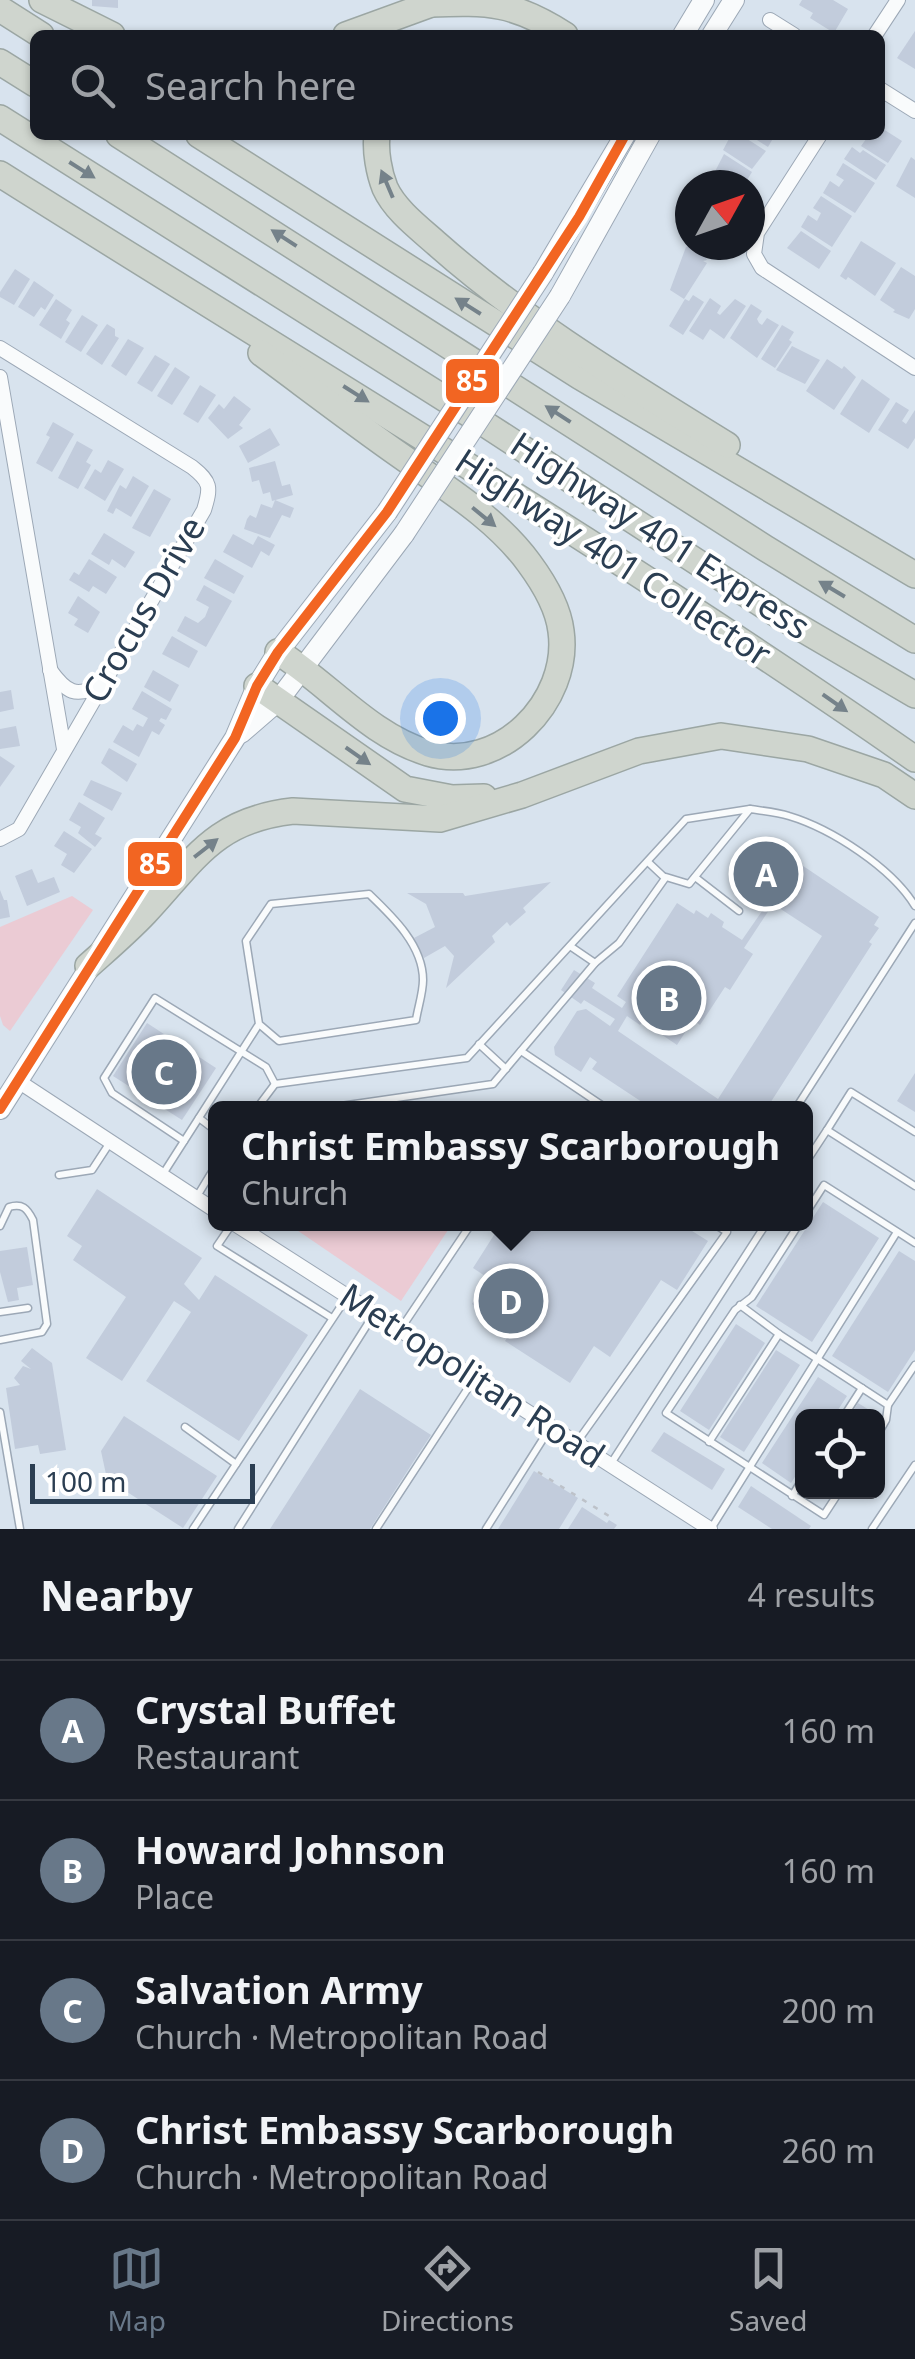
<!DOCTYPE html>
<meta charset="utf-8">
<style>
:root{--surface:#171b24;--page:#242831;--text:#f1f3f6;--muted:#9ea1a6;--line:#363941;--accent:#687889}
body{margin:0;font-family:"Noto Sans",sans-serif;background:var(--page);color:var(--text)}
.controls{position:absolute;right:30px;bottom:30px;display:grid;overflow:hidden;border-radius:15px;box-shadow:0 2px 8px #0004}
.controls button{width:90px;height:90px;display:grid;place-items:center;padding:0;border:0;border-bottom:2px solid var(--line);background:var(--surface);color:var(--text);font:50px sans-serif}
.compass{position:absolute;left:675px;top:170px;width:90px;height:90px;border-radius:50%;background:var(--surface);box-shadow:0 2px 8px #0004;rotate:50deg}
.scale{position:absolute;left:30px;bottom:25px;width:225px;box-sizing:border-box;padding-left:10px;border:5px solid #2b3e52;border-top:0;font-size:28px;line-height:35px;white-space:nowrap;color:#2b3e52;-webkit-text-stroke:8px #fff;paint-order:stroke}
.you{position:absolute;left:440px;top:718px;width:35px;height:35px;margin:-25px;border:8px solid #fff;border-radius:50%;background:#1a73e8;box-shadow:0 0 0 15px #1a73e833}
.badge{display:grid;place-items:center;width:65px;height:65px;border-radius:50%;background:var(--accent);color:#fff;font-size:32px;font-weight:700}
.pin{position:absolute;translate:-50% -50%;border:5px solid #fff;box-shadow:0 2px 10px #0006}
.popup{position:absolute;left:208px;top:1101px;width:605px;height:130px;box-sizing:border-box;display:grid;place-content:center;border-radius:15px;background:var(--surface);filter:drop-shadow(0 2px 8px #0005);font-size:32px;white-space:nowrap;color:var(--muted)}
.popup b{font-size:38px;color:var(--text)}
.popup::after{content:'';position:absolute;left:50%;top:100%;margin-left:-20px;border:20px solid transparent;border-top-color:var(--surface)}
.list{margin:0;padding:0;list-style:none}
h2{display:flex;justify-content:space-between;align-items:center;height:130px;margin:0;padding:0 40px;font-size:42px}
h2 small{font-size:32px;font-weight:400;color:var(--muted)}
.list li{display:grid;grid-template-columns:65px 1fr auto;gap:30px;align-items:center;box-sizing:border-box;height:140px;padding:0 40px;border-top:2px solid var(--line)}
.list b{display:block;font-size:38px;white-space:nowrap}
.list p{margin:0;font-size:32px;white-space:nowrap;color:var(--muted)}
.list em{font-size:32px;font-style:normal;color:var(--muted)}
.icon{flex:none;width:55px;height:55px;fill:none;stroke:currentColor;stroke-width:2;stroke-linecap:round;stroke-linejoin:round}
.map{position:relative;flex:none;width:915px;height:1529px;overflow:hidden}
.search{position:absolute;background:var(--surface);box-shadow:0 2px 8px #0004;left:30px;right:30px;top:30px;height:110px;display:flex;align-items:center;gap:25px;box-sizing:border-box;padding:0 35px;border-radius:15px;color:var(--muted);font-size:38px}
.sheet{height:690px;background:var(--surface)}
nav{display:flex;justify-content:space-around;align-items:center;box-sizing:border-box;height:140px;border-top:2px solid var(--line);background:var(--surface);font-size:28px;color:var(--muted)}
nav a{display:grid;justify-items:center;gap:5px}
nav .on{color:var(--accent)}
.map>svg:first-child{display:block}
.green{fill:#ebcbd4}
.building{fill:#c2ccdc;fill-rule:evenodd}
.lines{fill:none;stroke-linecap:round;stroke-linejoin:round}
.lane-casing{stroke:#9ca8b6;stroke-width:9}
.street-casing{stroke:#9ca8b6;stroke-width:16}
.secondary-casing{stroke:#9ca8b6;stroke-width:22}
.highway-casing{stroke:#9ba6a3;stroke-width:28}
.path{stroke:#bdc2c9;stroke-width:2.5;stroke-dasharray:5 8;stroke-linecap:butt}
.lane{stroke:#f9fbfc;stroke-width:6}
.street{stroke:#f9fbfc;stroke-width:14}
.secondary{stroke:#f9fbfc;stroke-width:20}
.highway{stroke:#cfd5ce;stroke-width:25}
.secondary-bridge-casing{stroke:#9ca8b6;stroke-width:22;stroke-linecap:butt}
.secondary-bridge{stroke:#f9fbfc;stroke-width:20}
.bus-1-casing{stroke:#fff;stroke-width:18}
.bus-1{stroke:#f26522;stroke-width:10}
.oneway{fill:#75828a}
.labels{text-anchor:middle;stroke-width:8;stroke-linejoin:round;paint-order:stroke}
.street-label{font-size:35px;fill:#2b3e52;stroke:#fff}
.line-badge{stroke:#fff;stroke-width:4}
.badge-label{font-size:28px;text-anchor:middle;font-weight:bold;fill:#fff}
</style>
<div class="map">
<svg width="915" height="1529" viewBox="0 0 915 1529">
<rect width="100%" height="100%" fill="#d8e3ee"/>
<g class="green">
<polygon points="72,896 93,910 10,1031 3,1025 0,1016 0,927"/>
<polygon points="288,1224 452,1224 401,1301"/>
</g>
<g class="building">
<polygon points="92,0 118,0 118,8 92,6"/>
<polygon points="802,0 833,0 848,9 834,33 810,18 813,13 799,5"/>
<polygon points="915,31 915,69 897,58"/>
<polygon points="880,127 902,141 888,163 861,146 869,135 880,135"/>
<polygon points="731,135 741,135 766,151 752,169 723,150"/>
<polygon points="749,135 775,135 768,147"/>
<polygon points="852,147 860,153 863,150 886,165 876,180 844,159"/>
<polygon points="724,154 752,172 744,185 708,185"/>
<polygon points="911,157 915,160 915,198 896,186"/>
<polygon points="843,163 875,183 855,213 823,193 830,181 839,187 841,184 844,180 836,175"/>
<polygon points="821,196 852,216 832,247 801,227 808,215 817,221 821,213 813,208"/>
<polygon points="801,231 831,251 819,269 787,248"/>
<polygon points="861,241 896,263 875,296 848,277 846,280 840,276"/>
<polygon points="694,245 702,245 707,260 703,261 707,263 684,299 670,290 686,247"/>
<polygon points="901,267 915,276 915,309 909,319 893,312 895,310 880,300"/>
<polygon points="15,269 30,279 14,305 0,297 0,292"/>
<polygon points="34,281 54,295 45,310 41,307 34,317 18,307"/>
<polygon points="693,295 704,302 683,335 669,326 685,299 689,301"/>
<polygon points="710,298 721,306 717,313 720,315 735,299 746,306 724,339 710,329 703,340 689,331"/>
<polygon points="56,299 72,310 66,320 70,323 61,339 39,325"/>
<polygon points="751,304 762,311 757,319 759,323 762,325 767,318 779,325 757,358 730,338"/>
<polygon points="82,315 98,325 81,352 65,342"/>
<polygon points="107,324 115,329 115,336 119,338 102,365 86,354"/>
<polygon points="782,325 794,332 789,340 792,342 775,368 761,359"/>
<polygon points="128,339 144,348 126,376 111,366"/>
<polygon points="792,346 820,360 805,384 776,370"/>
<polygon points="155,355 170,364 152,392 137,383"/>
<polygon points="827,359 842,369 844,366 856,377 834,410 806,391"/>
<polygon points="175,367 190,377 172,405 157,396"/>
<polygon points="862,379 890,399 869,433 840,414"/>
<polygon points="200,385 216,395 198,423 183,414"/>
<polygon points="234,396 251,409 239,425 243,428 228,439 208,418 219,404 224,409"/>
<polygon points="896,402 909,410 902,421 906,424 915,410 915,438 908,449 878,430"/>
<polygon points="53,422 74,434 52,472 36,463 50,437 46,435"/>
<polygon points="270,428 280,445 248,463 239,446"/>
<polygon points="77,441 93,450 86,462 91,465 78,489 58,478"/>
<polygon points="108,460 124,469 105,501 84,488 95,469 101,473"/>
<polygon points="275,461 282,486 290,484 293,495 272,501 270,492 263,494 259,480 252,482 249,468"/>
<polygon points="133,476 149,486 131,517 116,508 113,514 107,511 120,485 126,489"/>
<polygon points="154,489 171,499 150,537 132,528"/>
<polygon points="275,500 294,508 290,518 282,515 270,538 244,529 247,519 250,515 256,518 261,504 272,508"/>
<polygon points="104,533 135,552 125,568 112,559 109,565 91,554"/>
<polygon points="233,534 253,545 258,536 275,545 269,556 261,551 252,568 223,552"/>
<polygon points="89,559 117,577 106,594 93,586 89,592 69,580 74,572 79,575"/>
<polygon points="215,559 244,576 234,594 204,578"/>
<polygon points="204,585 232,601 206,647 177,631 185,616 198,623 205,617 209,607 196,600"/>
<polygon points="78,596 100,612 88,633 74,625 78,619 68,613"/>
<polygon points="172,636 198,651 189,668 162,654"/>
<polygon points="153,670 179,685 170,702 144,687"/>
<polygon points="11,690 14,709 0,712 0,692"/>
<polygon points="142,691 172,709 166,720 161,718 159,721 165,725 159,735 152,731 139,757 113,742 123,725 133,731 137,724 143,727 148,718 132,709"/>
<polygon points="16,726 20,746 0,749 0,729"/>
<polygon points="109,748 137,764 127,782 101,763"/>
<polygon points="0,756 15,766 0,787"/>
<polygon points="91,780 122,793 112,811 83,795"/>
<polygon points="79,802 105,818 95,834 102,838 95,847 78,833 81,827 69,820"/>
<polygon points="64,831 92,849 74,873 61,865 67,854 54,846"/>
<path d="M763,839L879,917L874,925L879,928L869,942L872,944L767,1108H651L592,1069L597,1062L590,1057L581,1072L555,1055L554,1047L577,1011L586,1009L610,1026L615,1019L584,1000L581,1004L561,990L574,970L595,983L592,988L622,1008L626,1002L617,996L677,903L694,914L696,910L708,918L711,913L724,922L722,927L742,940L767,904L737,884L760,850L757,848ZM773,904L822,936L718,1099L618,1031L627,1016L640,1025L647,1015L650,1018L646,1024L677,1045L693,1020L700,1025L725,987L730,990L753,954L744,948Z"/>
<polygon points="32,869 38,883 54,877 60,892 27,906 15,876"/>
<polygon points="551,882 523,908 526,912 510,926 507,922 492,936 495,942 446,988 454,956 445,946 424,958 414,938 435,927 426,904 407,893 463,893 465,896"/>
<polygon points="0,890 4,900 7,900 10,917 0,919"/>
<polygon points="147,1023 216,1068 182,1120 113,1076"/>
<polygon points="915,1073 915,1112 897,1101"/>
<polygon points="97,1189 202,1258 184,1284 199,1300 215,1275 308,1335 239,1441 146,1381 191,1312 174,1301 122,1381 86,1358 126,1297 73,1260 82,1246 67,1236"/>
<polygon points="823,1202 879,1238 812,1342 756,1306"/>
<polygon points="501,1224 681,1224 708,1241 677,1290 661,1280 610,1357 594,1346 570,1383 505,1341 511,1332 472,1304 488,1278 473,1268"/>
<polygon points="27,1247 33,1285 17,1288 19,1300 8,1302 0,1272 0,1251"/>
<polygon points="899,1251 915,1261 915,1350 888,1392 832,1356"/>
<polygon points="736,1324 765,1343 709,1430 680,1411"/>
<polygon points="32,1348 52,1363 66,1450 40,1454 38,1445 15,1449 6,1388 20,1385 14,1378 23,1366 31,1369 21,1361"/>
<polygon points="776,1350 800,1365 744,1452 720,1437"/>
<polygon points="818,1377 847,1396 834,1416 802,1416 802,1466 791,1483 762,1463"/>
<polygon points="360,1389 431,1435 419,1453 370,1529 270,1529"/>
<polygon points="858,1403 879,1416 850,1416"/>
<polygon points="124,1416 217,1476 183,1528 107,1479 101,1451"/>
<polygon points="664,1432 725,1469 712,1490 651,1451"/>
<polygon points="534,1471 578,1498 559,1529 498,1529"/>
<polygon points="751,1486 811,1526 809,1529 772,1529 738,1507"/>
<polygon points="582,1507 607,1523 609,1520 617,1525 614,1529 568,1529"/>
</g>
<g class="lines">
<g class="lane-casing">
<g id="lane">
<polyline points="648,862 665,878"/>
<polyline points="695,877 739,911"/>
<polyline points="570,946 595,963"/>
<polyline points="479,1044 506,1069"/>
<polyline points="521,1051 606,1108"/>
<polyline points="257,1108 275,1084 467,1058 686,819 750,809"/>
<path d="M327,1108L493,1084L595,963L619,943L666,877L689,884L750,809C763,811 777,812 789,816C832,829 892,868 915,906"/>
<polyline points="796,1108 915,923"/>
<polyline points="199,1118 216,1131"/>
<polyline points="827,1130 851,1092 915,1132"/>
<polyline points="184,1141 112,1093 104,1078 155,998 266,1067 275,1084"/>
<polyline points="806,1162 827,1130 915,1186"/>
<path d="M163,1174L259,1024L246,941L271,904L369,894C392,916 423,945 423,980C423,993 418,1007 416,1020L279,1041L259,1024"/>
<polyline points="59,1175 92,1170 109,1144"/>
<polyline points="196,1198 216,1165"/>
<polyline points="806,1213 824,1185 915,1243"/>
<polyline points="232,1224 217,1246 332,1318"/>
<polyline points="799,1224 752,1297 735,1310 666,1413 824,1515 839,1492"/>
<path d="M0,1226L9,1207C22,1203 27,1208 33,1220L47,1324L42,1332L0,1340"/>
<polyline points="740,1305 779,1334"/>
<polyline points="0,1312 28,1308"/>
<polyline points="400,1330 471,1224"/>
<polyline points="0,1412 20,1529"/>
<polyline points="844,1416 862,1388"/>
<polyline points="185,1427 236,1464"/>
<polyline points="878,1434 886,1420 888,1405 915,1365"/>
<polyline points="577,1442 727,1232 714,1224"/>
<polyline points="709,1442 779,1334 888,1405"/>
<polyline points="610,1465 766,1224"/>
<polyline points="792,1496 802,1480"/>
<polyline points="712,1527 897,1232"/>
<polyline points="193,1529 347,1297"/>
<polyline points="238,1529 374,1314"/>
<polyline points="376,1529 474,1379"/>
<polyline points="486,1529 550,1428"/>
<polyline points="872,1529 915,1465"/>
</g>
</g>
<g class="street-casing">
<g id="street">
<polyline points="770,20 794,35"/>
<polyline points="875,35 898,0"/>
<polyline points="880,89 915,111"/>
<polyline points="820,135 757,233 754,254 762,268 915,368"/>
<path d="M0,348L192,467C211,482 211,487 204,510L19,829L0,839"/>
<polyline points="0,377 64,749"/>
<path d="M50,670C66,692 76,699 101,684"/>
<polyline points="18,1081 216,1211"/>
<polyline points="235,1224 710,1529"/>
</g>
</g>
<g class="secondary-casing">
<g id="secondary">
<polyline points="683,35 704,0"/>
<polyline points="712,35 734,0"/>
<polyline points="543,273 625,135"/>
<polyline points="560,296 650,135"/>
<polyline points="241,733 278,701 404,534"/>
<polyline points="0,1109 235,738 257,686 278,652 387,512"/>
</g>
</g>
<g class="highway-casing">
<g id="highway">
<polyline points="42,0 112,35"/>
<path d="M430,4C489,2 514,2 565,35"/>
<polyline points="0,9 41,35"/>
<polyline points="346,35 442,0"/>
<polyline points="0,62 35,84"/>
<polyline points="0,118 488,426 780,616 915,695"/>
<polyline points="119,135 765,548 915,640"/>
<polyline points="199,135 579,376 915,575"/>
<path d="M377,135C375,151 379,173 385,188C395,210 419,228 437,244C525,322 627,383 727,445"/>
<path d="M0,174C306,367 618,552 915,759"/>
<path d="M261,353C307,387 354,423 401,456C446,488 496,518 529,563C543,582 558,606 561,631C571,702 499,774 428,753C369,735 329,684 278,652"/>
<polyline points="257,686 405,789 452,798 484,797"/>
<path d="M88,966C107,949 127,932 145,913C194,861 213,820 293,811L440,819L522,795L639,751L721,736L808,749L884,775L915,796"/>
</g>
</g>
<polyline class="path" points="538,1472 609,1516"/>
<use href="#lane" class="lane"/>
<use href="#street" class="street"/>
<use href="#secondary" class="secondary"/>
<use href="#highway" class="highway"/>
<g class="secondary-bridge-casing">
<g id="secondary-bridge">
<polyline points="387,512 543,273"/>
<polyline points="404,534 560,296"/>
</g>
</g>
<use href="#secondary-bridge" class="secondary-bridge"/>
<g class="bus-1-casing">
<polyline id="bus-1" points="0,1109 235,738 257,686 278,652 387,512 579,217 625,135"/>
</g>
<use href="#bus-1" class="bus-1"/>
</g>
<defs><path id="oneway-solid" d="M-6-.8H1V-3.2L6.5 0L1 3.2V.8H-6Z" transform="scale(2.5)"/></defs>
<g class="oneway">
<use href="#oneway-solid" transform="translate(82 170) rotate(32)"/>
<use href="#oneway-solid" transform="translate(387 184) rotate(-113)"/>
<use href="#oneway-solid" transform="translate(284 238) rotate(-147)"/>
<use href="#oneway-solid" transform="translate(468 306) rotate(-148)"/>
<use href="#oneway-solid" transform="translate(356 394) rotate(32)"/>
<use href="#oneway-solid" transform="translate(558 414) rotate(-147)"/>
<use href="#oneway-solid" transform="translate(484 517) rotate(39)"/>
<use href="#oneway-solid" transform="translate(832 589) rotate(-149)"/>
<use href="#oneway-solid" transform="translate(835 703) rotate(35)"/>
<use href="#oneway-solid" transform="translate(358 756) rotate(35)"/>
<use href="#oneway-solid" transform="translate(206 848) rotate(-38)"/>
</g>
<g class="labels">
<g class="street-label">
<text transform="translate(660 536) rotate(33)" y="12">Highway 401 Express</text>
<text transform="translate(613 558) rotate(33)" y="12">Highway 401 Collector</text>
<text transform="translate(144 610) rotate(-60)" y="12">Crocus Drive</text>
<text transform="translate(472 1376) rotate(33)" y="12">Metropolitan Road</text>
</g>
</g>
<g class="line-badge">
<rect x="444" y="357" width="57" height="48" rx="10" fill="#f26522"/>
<rect x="126" y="840" width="58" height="48" rx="10" fill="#f26522"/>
</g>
<g class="badge-label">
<text x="472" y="391">85</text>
<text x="155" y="874">85</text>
</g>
</svg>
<div class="controls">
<button><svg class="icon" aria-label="locate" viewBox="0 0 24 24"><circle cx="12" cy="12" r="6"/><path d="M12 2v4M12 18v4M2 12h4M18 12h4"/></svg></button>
</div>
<svg class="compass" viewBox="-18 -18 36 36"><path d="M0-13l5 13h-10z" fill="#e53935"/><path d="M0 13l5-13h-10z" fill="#9ea1a6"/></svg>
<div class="scale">100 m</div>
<div class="you"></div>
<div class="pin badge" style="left:766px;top:874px">A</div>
<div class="pin badge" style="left:669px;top:998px">B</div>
<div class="pin badge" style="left:164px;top:1072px">C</div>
<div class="pin badge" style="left:511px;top:1301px">D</div>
<div class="popup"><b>Christ Embassy Scarborough</b>Church</div>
<div class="search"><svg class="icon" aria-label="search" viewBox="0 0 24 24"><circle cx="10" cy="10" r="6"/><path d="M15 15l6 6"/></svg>Search here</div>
</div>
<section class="sheet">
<h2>Nearby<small>4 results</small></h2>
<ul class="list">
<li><span class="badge">A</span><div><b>Crystal Buffet</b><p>Restaurant</p></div><em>160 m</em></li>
<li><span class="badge">B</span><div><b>Howard Johnson</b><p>Place</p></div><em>160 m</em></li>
<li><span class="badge">C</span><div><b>Salvation Army</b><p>Church · Metropolitan Road</p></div><em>200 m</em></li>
<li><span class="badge">D</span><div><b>Christ Embassy Scarborough</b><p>Church · Metropolitan Road</p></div><em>260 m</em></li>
</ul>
</section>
<nav>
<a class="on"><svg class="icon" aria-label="map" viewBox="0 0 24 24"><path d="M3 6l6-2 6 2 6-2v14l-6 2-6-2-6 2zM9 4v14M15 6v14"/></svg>Map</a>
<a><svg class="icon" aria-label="directions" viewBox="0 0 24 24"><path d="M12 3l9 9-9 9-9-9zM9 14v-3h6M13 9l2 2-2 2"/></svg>Directions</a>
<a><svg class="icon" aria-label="saved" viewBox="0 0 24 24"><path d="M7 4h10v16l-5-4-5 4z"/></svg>Saved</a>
</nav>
